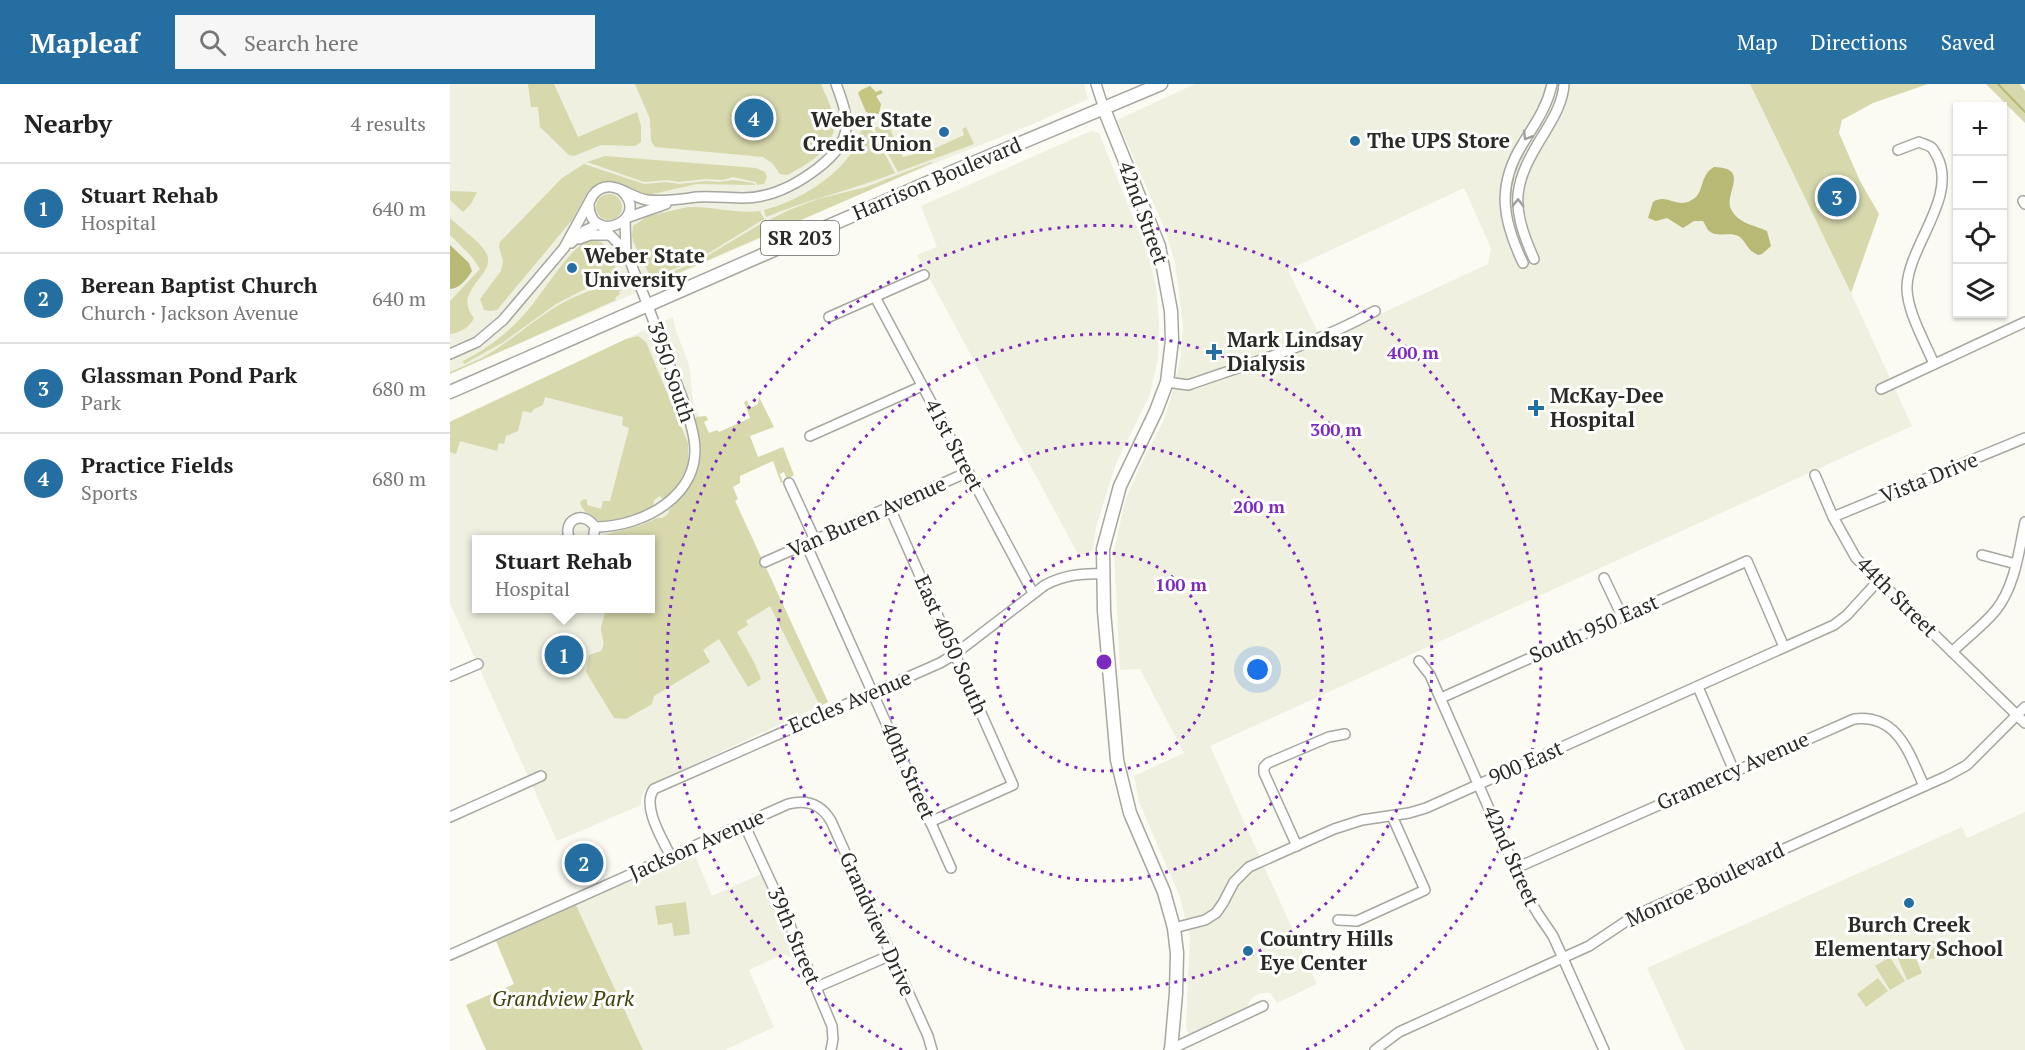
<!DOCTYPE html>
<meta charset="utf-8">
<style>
:root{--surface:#fff;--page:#f6f6f6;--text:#222;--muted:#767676;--line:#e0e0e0;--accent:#256ea1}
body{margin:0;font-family:"PT Serif",serif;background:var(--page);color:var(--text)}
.controls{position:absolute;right:18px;top:18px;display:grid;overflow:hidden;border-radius:0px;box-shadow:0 2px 4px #0004}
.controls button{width:54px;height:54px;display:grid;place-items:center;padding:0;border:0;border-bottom:2px solid var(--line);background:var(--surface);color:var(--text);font:30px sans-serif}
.you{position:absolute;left:808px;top:586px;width:21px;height:21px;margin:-15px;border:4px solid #fff;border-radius:50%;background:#1a73e8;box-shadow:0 0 0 9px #1a73e833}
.badge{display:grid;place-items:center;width:39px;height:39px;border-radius:50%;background:var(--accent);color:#fff;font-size:20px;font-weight:700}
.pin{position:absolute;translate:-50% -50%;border:3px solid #fff;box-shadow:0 2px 6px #0006}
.popup{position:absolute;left:22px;top:451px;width:183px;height:78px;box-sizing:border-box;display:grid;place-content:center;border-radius:0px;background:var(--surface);filter:drop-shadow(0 2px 4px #0005);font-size:20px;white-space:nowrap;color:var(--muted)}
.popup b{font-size:22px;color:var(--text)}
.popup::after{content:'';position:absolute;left:50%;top:100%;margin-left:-12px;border:12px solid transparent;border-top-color:var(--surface)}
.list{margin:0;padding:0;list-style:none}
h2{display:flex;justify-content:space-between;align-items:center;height:78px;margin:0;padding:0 24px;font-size:26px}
h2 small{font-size:20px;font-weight:400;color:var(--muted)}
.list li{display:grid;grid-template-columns:39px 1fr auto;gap:18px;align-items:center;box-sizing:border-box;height:90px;padding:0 24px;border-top:2px solid var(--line)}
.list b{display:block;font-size:22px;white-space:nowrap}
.list p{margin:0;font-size:20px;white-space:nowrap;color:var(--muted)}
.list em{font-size:20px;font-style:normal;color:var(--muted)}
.icon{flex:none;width:33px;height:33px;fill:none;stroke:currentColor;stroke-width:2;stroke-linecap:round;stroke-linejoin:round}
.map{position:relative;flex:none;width:1575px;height:966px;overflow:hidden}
header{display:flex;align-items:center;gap:36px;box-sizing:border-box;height:84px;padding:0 30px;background:var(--accent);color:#fff}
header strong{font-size:28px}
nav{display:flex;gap:33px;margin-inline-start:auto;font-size:21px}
.search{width:420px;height:54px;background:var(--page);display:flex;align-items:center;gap:15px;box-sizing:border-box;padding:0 21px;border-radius:0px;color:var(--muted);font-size:22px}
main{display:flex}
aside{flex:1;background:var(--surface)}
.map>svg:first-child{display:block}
.built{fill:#eff0e0;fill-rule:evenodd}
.green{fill:#d7d8ac}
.forest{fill:#c5c682}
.water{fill:#b8b975}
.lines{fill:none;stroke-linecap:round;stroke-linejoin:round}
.stream{stroke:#b8b975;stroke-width:2}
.minor-casing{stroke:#a6a7a0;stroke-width:12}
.major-casing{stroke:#a6a7a0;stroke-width:15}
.minor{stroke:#fff;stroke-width:9}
.major{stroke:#fff;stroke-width:12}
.oneway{stroke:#9f9f9e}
.ring{fill:none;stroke:#7b2cbf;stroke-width:3;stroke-dasharray:3 6}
.poi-dot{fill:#256ea1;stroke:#fffffe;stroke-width:2}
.labels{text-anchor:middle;stroke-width:6;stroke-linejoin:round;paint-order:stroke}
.shield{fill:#fffffe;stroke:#6a6a68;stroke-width:1.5}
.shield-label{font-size:20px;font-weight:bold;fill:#2a2a27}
.poi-label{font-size:21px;font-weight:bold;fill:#2a2a27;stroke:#fffffe;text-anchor:start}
.street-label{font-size:21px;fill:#2a2a27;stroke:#fffffe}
.park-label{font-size:21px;font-style:italic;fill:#41400a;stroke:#fffffe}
.centre{fill:#7b2cbf;stroke:#fffffe;stroke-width:3}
.ring-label{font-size:18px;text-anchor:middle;font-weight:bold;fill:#7b2cbf;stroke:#fffffe;stroke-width:6;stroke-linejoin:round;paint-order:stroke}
</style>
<header>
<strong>Mapleaf</strong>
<div class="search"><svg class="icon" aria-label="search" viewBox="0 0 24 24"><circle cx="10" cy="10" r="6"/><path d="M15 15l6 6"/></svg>Search here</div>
<nav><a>Map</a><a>Directions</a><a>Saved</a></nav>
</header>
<main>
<aside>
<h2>Nearby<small>4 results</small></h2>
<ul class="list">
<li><span class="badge">1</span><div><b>Stuart Rehab</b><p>Hospital</p></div><em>640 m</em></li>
<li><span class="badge">2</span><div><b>Berean Baptist Church</b><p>Church · Jackson Avenue</p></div><em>640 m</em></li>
<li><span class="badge">3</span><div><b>Glassman Pond Park</b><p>Park</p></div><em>680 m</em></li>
<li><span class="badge">4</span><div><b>Practice Fields</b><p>Sports</p></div><em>680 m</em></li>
</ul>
</aside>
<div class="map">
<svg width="1575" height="966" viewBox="0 0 1575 966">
<rect width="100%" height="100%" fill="#fbfbf3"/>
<g class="built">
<polygon points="0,0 634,0 638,15 583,40 448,94 0,290"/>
<path d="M745,0H1300L1401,209L1462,342L760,662L867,900L827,919L820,909H810L803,913L795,926L739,950L736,945L740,853L730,813L689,718L684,692L734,669L690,585L670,586L664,467L675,417L690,382L713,338L722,310L731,273L733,241L725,178L714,143L667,36ZM1014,104L1041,164L1038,180L872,257L838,186Z"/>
<polygon points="641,47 649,49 699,173 706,203 709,236 708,275 700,310 665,382 646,443 643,466 629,472 467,171 487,163 471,122"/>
<path d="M223,233L225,244L239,281L243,316L249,332L294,436L378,618L200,701L194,707L191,713V721L107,757L0,519V337ZM27,456H201V524H27Z"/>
<polygon points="1575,728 1575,966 1235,966 1197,884 1512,743 1517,754"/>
<polygon points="244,769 262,812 311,790 346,870 340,873 333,870 299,886 324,943 275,966 193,966 126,821"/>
</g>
<g class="green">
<polygon points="78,0 104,0 128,53 187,28 191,42 191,58 185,62 151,61 124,72 119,71 90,43 88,23 81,23"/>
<path d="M185,0H371C375,10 381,21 383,32C390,62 360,79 337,91L330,90L322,79L313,73L205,63L201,57L200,35Z"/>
<polygon points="1300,0 1478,0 1423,19 1392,36 1389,49 1410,97 1429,130 1401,209"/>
<polygon points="1536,0 1570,0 1575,7 1575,39"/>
<polygon points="440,37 444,39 439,43 453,73 468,69 469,66 476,61 479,67 514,51 512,45 516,43 524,60 448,88 424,44"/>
<path d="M412,46H420L423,48L445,89C403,106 358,115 316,133L314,126C345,118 381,97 400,71C406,63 407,53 412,46Z"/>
<polygon points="155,72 306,84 315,88 317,93 314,100 307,101 306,98 283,93 273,96 256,95 229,98 218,96 194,98 137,78"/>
<polygon points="481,78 482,79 212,196 206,195 252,175 307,142 339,126 368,115 416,103"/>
<polygon points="134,80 194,100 216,98 229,100 256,97 269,98 283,96 304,99 305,101 247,100 198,111 167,98 158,97 147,100 138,107 122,136 47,226 40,227 34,226 30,215 51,187 53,177 49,163 50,158 112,94"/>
<polygon points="0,107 27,108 21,120 13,128 0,116"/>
<circle cx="159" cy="123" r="13"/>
<path d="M238,123C263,122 286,130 310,127L314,135L249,175L201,194L183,157L182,152L183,142L198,132Z"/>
<path d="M0,134C10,144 28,156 35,167C51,190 0,205 24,234C20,243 10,249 0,250V217L30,185L22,173L0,151Z"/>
<path d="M141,155L151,158L156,163L175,203L170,199L166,198L143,201L106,220L52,259L14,280L13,277C39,264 59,248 78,226C93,209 122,160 141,155Z"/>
<path d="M167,201L171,202L172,206L169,207L170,210L165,214L166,216L0,290V288C14,282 29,276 42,268C85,240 112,208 167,201Z"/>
<path d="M188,252L196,258L238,359V379L235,388L224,407L217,414L212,415L210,412L204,416L203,423L179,434L152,438C144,435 131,427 130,418L134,415L137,416V421L151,425L153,417H160L179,344L172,341L173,333L95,313L93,321L84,325L81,329L73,327L68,347L56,352L54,360L49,359L47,367L10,357L6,370L0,368V338L176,255Z"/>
<path d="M309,313L324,343L300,352L308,373L333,363L344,391L337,396L334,388L330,390L333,398L331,399L323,377L290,392V399L283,403L288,415L285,417L378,618L370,622L320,522L296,537L298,541L287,548L304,578L311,595L298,603L269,555L253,566L260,578L204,612L202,620L176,635L164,634L136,588L139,571L151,567C156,558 152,555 151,546C151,540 155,531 156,525L201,524V456L154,454L157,450L191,441L207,434H212L218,430L219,426C240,407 254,385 250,356C249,348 244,340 246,333L256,332L258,336L254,338L259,349L267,346L269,348L300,334L294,318L297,316L300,324L308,320Z"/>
<polygon points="236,818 240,850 224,852 222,839 208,841 205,822"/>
<polygon points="126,821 193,966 36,966 16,921 64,900 46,857"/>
<polygon points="1494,855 1498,871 1472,877 1469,861"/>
<polygon points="1461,863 1472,889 1457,896 1446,870"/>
<polygon points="1440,873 1455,897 1440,906 1425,882"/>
<polygon points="1428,894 1438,907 1416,923 1407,910"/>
</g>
<polygon class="forest" points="420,2 426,8 431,6 433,9 426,12 431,20 429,30 421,30 416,28 408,9 411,6"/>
<g class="water">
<path d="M1264,83C1301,84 1274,109 1281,125C1288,140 1305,141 1317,147L1321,162L1312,170L1308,171C1297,166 1298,161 1291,154C1282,146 1266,155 1258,146C1256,143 1255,140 1253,137H1244L1233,144L1217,134L1206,137L1198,134L1203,118C1216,109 1226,124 1240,117C1256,110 1248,92 1264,83Z"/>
<path d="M0,161L19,179L22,187C17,195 9,205 0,205Z"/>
</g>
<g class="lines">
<polyline class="stream" points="1548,0 1575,28"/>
<g class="minor-casing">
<g id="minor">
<polyline points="646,0 654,25"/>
<path d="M1448,66L1469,58C1473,60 1479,61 1482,64C1484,66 1485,69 1487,72C1508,113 1459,161 1457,202C1456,226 1475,258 1484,280"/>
<polyline points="1573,117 1575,120"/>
<path d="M139,120C139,163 202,136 172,107"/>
<polyline points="176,134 216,120"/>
<polyline points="175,136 176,169"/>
<polyline points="129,155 140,151 159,151"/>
<polyline points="121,159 134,147 149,140"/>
<path d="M1084,175C1059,119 1063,99 1095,48C1104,33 1113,18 1114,0"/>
<path d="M1073,179C1053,137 1046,103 1072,61C1084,41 1097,24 1102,0"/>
<polyline points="425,213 583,509"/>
<polyline points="379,233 474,191"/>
<path d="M0,270L27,258L53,236L114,164L143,111C159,91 178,113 197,116C213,118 231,115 247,113C262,112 278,114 293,114C322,114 346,101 368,84C403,57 401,39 386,0"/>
<path d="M717,298L738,301C801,279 866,260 925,227"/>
<polyline points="1431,305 1575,238"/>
<polyline points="360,352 472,302"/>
<polyline points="1365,391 1383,433 1406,474 1575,639"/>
<polyline points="339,399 365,456"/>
<polyline points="439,422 563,701 480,738"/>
<polyline points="1383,433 1575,354"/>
<path d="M145,443C193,443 253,411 244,355C239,326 226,299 216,272C206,244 197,217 185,190C182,183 180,175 176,169C169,159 159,151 151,141"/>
<path d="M120,456C111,436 133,425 145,443L143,456"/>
<polyline points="356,460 501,784"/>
<polyline points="1532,471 1566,480"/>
<polyline points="315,478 518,388"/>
<polyline points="1154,494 1172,532"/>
<path d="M1502,568C1516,554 1534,541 1546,526C1565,502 1569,467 1575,438"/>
<polyline points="969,577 980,591 1078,813 1088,830 1103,852 1154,966"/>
<polyline points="0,592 28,580"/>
<polyline points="1248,603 1284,687"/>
<polyline points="991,614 1297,477 1334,563"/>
<polyline points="0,733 91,692"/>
<polyline points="294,740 331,820 382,942 383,955 381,966"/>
<polyline points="847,762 814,689 814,683 818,679 879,653 895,650"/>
<path d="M221,773C213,756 191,722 204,705L490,579L505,570L595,501C614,491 632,489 653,490"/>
<path d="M1066,784L1404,635C1448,630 1459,669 1474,702"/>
<polyline points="888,836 907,837 975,806 942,732"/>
<polyline points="724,844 755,836 766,829 773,819 784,798 799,783 884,745 912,736 959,729 976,724 1384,541 1397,531 1428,497"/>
<path d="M0,871L338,720C357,715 371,720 381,737L478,952L482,966"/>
<polyline points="367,903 441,871"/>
<polyline points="719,966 813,922"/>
<polyline points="925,966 949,948 1139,862 1184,832 1497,692 1517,681 1575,623"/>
</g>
</g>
<g class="major-casing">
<g id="major">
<polyline points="654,25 709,162 721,227 722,256 717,298 706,327 670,402 653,465 654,527 667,676 680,729 714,808 724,844 727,869 726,909 721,966"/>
<polyline points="0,308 504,87 711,0"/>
</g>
</g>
<use href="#minor" class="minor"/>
<use href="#major" class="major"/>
</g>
<defs><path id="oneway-chevron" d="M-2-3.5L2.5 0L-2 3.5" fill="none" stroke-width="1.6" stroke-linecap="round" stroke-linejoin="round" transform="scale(1.5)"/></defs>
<g class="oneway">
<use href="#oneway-chevron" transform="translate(1077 52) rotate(122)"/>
<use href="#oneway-chevron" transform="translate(1068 119) rotate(-90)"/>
</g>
<g class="ring">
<circle cx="654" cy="578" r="109"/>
<circle cx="654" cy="578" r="219"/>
<circle cx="654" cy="578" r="328"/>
<path d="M452 966A437 437 0 1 1 856 966"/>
</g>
<g class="poi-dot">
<circle cx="494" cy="48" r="6"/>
<circle cx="905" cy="57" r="6"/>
<circle cx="122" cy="184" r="6"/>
<path d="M761 259h6v6h6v6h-6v6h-6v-6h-6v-6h6z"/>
<path d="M1083 315h6v6h6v6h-6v6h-6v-6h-6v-6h6z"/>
<circle cx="1459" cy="819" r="6"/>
<circle cx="798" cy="867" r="6"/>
</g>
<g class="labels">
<rect class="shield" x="311" y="137" width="78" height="34" rx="4.5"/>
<g class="shield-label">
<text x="350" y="161">SR 203</text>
</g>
<g class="poi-label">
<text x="482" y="43" text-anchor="end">Weber State<tspan x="482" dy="24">Credit Union</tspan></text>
<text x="917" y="64">The UPS Store</text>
<text x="134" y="179">Weber State<tspan x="134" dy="24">University</tspan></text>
<text x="777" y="263">Mark Lindsay<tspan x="777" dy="24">Dialysis</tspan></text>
<text x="1100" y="319">McKay-Dee<tspan x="1100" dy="24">Hospital</tspan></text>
<text x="1459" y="848" text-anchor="middle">Burch Creek<tspan x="1459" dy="24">Elementary School</tspan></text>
<text x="810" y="862">Country Hills<tspan x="810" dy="24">Eye Center</tspan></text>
</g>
<g class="street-label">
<text transform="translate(487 95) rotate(-23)" y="7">Harrison Boulevard</text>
<text transform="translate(693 129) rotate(70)" y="7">42nd Street</text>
<text transform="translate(221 288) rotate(71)" y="7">3950 South</text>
<text transform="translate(504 361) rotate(62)" y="7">41st Street</text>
<text transform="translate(1479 394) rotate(-22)" y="7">Vista Drive</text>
<text transform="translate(417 433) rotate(-24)" y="7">Van Buren Avenue</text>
<text transform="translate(1447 513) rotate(45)" y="7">44th Street</text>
<text transform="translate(1144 545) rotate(-24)" y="7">South 950 East</text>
<text transform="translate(501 561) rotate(66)" y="7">East 4050 South</text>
<text transform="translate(400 618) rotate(-23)" y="7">Eccles Avenue</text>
<text transform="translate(1076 679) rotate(-24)" y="7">900 East</text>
<text transform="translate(458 687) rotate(66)" y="7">40th Street</text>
<text transform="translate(1283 687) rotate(-24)" y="7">Gramercy Avenue</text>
<text transform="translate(247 761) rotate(-24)" y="7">Jackson Avenue</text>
<text transform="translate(1061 772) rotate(66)" y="7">42nd Street</text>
<text transform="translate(1255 801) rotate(-25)" y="7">Monroe Boulevard</text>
<text transform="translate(427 840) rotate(66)" y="7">Grandview Drive</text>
<text transform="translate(344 852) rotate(67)" y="7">39th Street</text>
</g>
<g class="park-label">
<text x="113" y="922">Grandview Park</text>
</g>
</g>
<circle cx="654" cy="578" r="9" class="centre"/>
<g class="ring-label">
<text x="963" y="275">400 m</text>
<text x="886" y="352">300 m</text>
<text x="809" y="429">200 m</text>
<text x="731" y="507">100 m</text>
</g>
</svg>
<div class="controls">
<button>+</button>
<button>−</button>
<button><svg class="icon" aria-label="locate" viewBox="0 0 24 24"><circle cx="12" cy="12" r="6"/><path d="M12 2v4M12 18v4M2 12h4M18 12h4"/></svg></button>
<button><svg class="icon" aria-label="layers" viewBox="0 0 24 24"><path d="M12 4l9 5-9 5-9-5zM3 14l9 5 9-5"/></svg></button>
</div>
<div class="you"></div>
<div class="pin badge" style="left:114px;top:571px">1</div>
<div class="popup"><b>Stuart Rehab</b>Hospital</div>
<div class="pin badge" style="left:134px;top:779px">2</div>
<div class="pin badge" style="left:1387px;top:113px">3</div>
<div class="pin badge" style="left:304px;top:34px">4</div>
</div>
</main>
